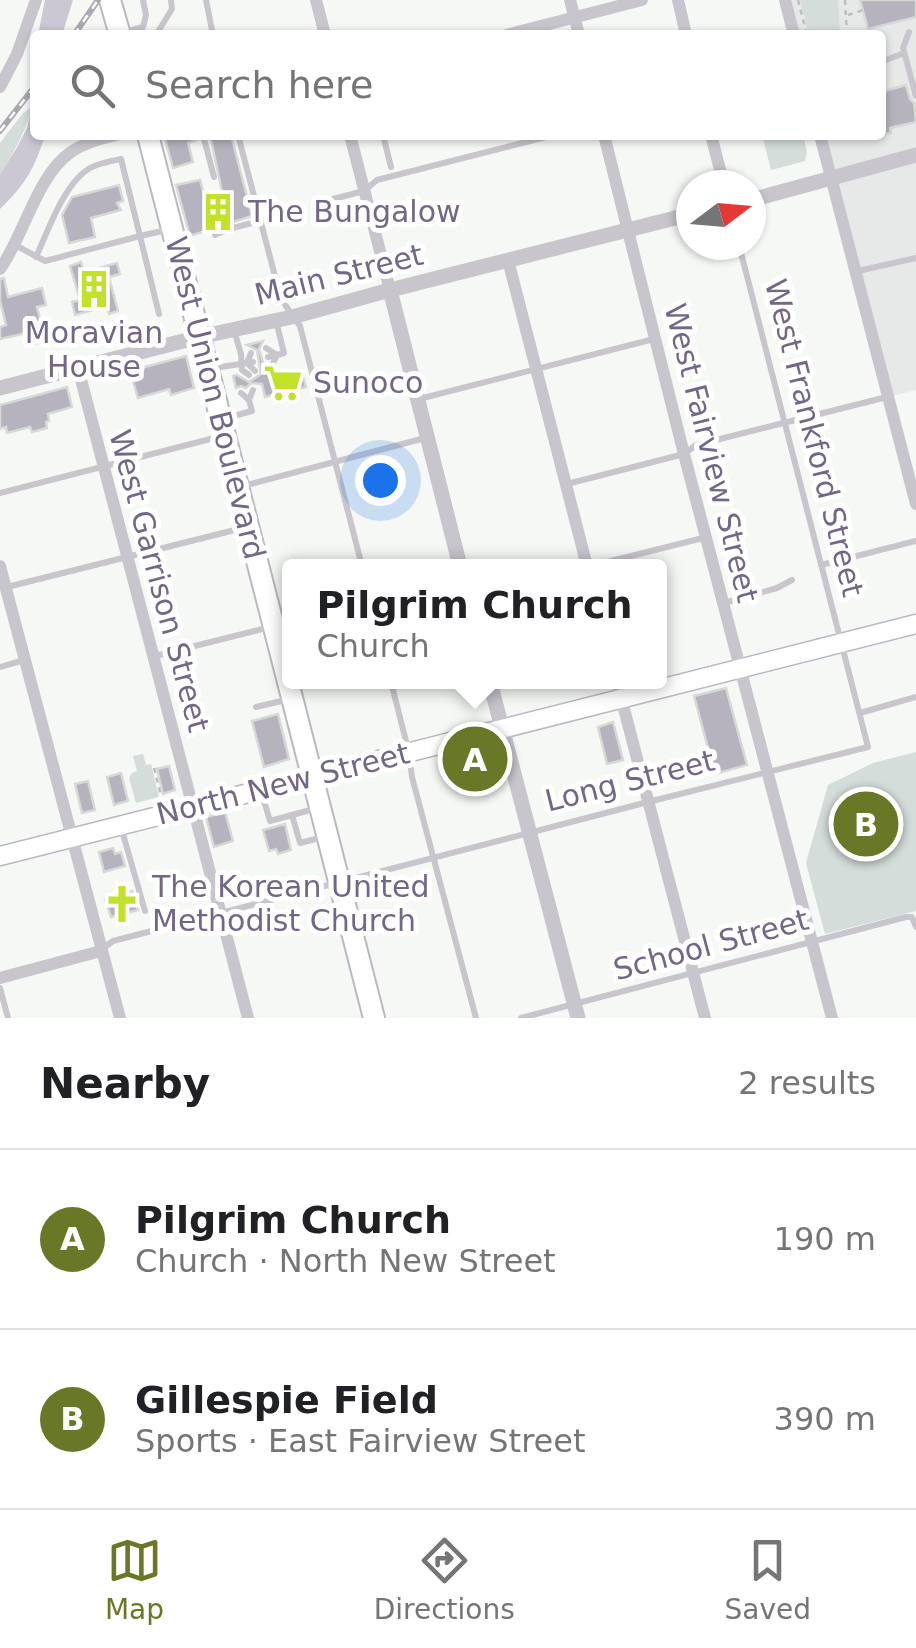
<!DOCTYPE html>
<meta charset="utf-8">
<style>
:root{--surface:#fff;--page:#f2f2f2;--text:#202124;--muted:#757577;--line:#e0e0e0;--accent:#697827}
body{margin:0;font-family:"DejaVu Sans",sans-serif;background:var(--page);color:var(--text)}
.compass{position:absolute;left:676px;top:170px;width:90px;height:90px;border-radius:50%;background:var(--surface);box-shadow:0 2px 8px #0004;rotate:74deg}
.you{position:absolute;left:380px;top:480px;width:35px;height:35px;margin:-25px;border:8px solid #fff;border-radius:50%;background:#1a73e8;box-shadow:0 0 0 15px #1a73e833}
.badge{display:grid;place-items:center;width:65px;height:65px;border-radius:50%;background:var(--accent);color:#fff;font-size:32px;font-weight:700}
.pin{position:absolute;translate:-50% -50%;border:5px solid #fff;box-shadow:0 2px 10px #0006}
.popup{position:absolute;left:282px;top:559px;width:385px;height:130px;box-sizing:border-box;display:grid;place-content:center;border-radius:10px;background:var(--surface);filter:drop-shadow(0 2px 8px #0005);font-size:32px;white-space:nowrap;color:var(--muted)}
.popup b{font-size:38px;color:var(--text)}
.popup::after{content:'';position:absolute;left:50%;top:100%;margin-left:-20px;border:20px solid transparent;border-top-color:var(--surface)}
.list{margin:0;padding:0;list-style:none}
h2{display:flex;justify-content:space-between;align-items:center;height:130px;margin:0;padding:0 40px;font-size:42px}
h2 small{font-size:32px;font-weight:400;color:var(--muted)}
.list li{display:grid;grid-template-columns:65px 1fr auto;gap:30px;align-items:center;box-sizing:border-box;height:180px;padding:0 40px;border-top:2px solid var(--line)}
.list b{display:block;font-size:38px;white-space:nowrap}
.list p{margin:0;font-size:32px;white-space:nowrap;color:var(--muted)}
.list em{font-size:32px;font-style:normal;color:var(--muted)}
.icon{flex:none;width:55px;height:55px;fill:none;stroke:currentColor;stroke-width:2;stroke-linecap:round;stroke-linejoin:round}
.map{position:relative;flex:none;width:916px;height:1018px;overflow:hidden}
.search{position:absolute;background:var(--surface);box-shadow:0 2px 8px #0004;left:30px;right:30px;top:30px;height:110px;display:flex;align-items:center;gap:25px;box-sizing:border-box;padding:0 35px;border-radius:10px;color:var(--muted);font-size:38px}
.sheet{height:490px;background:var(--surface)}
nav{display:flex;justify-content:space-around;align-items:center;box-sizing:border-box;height:140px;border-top:2px solid var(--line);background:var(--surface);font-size:28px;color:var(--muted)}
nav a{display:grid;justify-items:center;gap:5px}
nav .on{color:var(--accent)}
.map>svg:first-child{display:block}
.built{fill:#e7e8e8}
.green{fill:#d4ddd9}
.water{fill:#cbc8d3}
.building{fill:#b6b3be;stroke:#d7d9d7;stroke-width:2.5}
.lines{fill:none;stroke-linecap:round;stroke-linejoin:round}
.secondary-casing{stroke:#bbb8c1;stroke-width:21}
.primary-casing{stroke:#bbb8c0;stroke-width:24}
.path{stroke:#bfbdc2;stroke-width:2.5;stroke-dasharray:5 5;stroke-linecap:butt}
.service{stroke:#c8c5cc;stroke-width:6}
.minor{stroke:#c8c5cc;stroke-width:12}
.tertiary{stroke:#c8c5cc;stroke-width:15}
.secondary{stroke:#fff;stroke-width:18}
.primary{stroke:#fff;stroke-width:20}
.rail-casing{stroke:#aca8b2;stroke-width:6}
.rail{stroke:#fff;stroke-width:2.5;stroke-dasharray:8;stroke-linecap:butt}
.labels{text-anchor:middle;stroke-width:10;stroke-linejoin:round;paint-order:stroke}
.poi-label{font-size:30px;fill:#736786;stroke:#fff;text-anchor:start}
.street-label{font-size:30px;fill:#736786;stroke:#fff}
</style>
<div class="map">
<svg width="916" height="1018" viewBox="0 0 916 1018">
<rect width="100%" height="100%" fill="#f5f8f5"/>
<polygon class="built" points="785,0 916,0 916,390 888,397 820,135 881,135 881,35 794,35"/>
<g class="green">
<polygon points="800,0 840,0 838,1 840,35 809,35"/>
<path d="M32,107C25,133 14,152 0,174V143L23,113Z"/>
<polygon points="762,135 803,135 807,152 805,161 771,170"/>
<polygon points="916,752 916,911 825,934 806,863 828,785 873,763"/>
<polygon points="143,754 146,765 151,764 159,797 136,803 129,778 132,773 137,771 133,756"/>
</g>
<g class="water">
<polygon points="45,0 73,0 62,35 38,35"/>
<path d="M35,63V135H45C35,168 25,185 0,209V174L16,149L27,128L32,107Z"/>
</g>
<g class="building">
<polygon points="860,0 916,0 916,17 868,29"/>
<polygon points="906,85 910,99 914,103 916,122 890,128 891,133 881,134 881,92"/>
<polygon points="178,135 196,135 197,140 188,143 193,162 173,168 165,139"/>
<polygon points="210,135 231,135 252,216 190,236 176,185 200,180 207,205 224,201"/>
<polygon points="119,185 123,201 117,203 121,210 91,218 95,237 69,243 62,215 72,197"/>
<polygon points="81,262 84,272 117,263 120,274 109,277 118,311 109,314 107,306 75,315 72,302 80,300 70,266"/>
<polygon points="4,278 8,297 42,288 46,305 37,307 46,341 34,344 31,332 0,339 0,327 6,325 0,301 0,279"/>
<polygon points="263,341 259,349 266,372 271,374 272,378 301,370 306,387 265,397 262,384 251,383 246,388 241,386 236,388 233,376 237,375 249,382 261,374 257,350 247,345"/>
<polygon points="186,356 194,388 171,395 169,389 138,398 130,371"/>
<polygon points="67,387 72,407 48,414 49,421 46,422 47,428 32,432 30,427 7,433 6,427 0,429 0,405"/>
<polygon points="726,688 747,765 715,774 694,696"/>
<polygon points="278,714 289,759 264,767 252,721"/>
<polygon points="613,722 623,760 607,764 598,727"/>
<polygon points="169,766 175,790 163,794 157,769"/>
<polygon points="121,773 128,801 114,805 107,777"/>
<polygon points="88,781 95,810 82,813 75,784"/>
<polygon points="225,812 233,841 214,847 206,817"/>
<polygon points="285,824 291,850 278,854 276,849 269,851 263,830"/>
<polygon points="113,848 115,854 121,852 125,866 104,872 99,852"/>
<polygon points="132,891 138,910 111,917 105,899"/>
</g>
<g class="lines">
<g class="secondary-casing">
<polyline id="secondary" points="0,856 916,624"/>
</g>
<g class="primary-casing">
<g id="primary">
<polyline points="110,0 120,35"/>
<polyline points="148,135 374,1018"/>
</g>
</g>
<g class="path">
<polyline points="798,0 807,35"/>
<polyline points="845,0 847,35"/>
<polyline points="848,15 863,10"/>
<polyline points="154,768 161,796"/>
</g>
<g class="service">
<polyline points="206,0 213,35"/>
<polyline points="125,32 143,27 146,15 143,0"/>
<polyline points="909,32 903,48 916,96"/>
<polyline points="156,35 172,9 171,0"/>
<polyline points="886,60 904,53"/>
<polyline points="203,135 214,177"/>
<polyline points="238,135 281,299 300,326 362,566"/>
<polyline points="383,135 391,167"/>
<polyline points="333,199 364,191 377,180 554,135"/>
<polyline points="215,235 225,230 282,215"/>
<path d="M15,245L45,261L140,236L121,159C111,161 99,163 90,168C64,183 48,231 36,257"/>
<polyline points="858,271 916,258"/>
<polyline points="159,314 140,236 171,229"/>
<polyline points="234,330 241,354 242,370 249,375"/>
<polyline points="266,348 277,355 268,357"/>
<polyline points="253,362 247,363 255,371"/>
<polyline points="271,367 277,355 284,353 276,321"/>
<polyline points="214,368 247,363 251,353"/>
<polyline points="317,392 350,383"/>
<polyline points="241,393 249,400 253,390"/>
<polyline points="419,399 654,339"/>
<polyline points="226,418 252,411 249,400"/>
<polyline points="567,484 684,454 696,445 887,397"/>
<polyline points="243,486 425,438"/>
<polyline points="0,493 222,436"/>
<polyline points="821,565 916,541"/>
<polyline points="591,566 707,537"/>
<polyline points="7,587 247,527"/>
<polyline points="724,603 777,588 792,580"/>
<polyline points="155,656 290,622"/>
<polyline points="0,667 24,660"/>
<polyline points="391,682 409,753 412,777 476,1018"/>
<polyline points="256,707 290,699"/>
<polyline points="860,713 916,697"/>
<polyline points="261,791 270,821 314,809"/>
<polyline points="292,815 300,843 323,837"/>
<polyline points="121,827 145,911"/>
<polyline points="101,950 113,941 648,802 868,747 739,245"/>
<polyline points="0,988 8,1018"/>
<polyline points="521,1018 906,917 912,917 916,927"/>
</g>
<g class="minor">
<polyline points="316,0 325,35"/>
<polyline points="570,0 579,35"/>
<polyline points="678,0 686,35"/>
<polyline points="785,0 794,35"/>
<polyline points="506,35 642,0"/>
<polyline points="0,87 17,54 36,0"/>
<polyline points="350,135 390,290"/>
<polyline points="604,135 684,454 832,1018"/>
<polyline points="711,135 724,185"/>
<polyline points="820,135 916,504"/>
<polyline points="508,260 587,566"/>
<path d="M0,269C24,236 37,175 71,152C84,143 100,139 116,135"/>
<polyline points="78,368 248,1018"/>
<polyline points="0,566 120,1018"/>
<polyline points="617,682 705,1018"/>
<polyline points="0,978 101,951"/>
</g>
<g class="tertiary">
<polyline points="751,200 916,155"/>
<polyline points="390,290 460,566"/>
<polyline points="0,388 199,337 292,317 390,290 691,214"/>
<polyline points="490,682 578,1018"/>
</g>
<use href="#secondary" class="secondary"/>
<use href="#primary" class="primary"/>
<g class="rail-casing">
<g id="rail">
<polyline points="74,35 98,0"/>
<polyline points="0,131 35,86"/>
</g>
</g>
<use href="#rail" class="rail"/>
</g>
<defs>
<g id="building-bare" transform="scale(3)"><path d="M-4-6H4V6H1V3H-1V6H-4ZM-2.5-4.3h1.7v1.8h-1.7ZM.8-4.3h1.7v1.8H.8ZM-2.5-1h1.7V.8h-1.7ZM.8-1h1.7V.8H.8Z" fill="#c2e22a" stroke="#fff" stroke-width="2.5" paint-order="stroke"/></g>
<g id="supermarket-bare" transform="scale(3)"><path d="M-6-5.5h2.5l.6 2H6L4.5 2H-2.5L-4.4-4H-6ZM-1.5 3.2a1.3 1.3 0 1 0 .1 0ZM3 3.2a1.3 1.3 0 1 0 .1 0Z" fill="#c2e22a" stroke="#fff" stroke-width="2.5" paint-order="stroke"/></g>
<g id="church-bare" transform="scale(3)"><path d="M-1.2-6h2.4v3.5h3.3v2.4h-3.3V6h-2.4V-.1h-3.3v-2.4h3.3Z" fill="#c2e22a" stroke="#fff" stroke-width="2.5" paint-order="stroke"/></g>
</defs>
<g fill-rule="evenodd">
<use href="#building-bare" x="218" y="212"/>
<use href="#building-bare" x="94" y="289"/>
<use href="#supermarket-bare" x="283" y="383"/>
<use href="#church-bare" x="122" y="904"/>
</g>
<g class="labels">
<g class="poi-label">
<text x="248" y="222">The Bungalow</text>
<text x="94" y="343" text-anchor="middle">Moravian<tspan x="94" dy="34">House</tspan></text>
<text x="313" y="393">Sunoco</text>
<text x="152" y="897">The Korean United<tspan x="152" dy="34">Methodist Church</tspan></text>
</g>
<g class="street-label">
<text transform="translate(339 275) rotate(-14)" y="10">Main Street</text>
<text transform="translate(215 398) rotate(76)" y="10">West Union Boulevard</text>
<text transform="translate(814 438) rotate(76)" y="10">West Frankford Street</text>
<text transform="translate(711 453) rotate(76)" y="10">West Fairview Street</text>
<text transform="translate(159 581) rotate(75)" y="10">West Garrison Street</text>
<text transform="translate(630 781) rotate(-14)" y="10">Long Street</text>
<text transform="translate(283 784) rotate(-14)" y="10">North New Street</text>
<text transform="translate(711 945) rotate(-15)" y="10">School Street</text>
</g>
</g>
</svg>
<svg class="compass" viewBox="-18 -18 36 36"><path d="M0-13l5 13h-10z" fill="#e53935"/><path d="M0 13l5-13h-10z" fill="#757577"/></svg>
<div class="you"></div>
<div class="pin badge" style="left:475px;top:759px">A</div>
<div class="popup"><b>Pilgrim Church</b>Church</div>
<div class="pin badge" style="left:866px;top:824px">B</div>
<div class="search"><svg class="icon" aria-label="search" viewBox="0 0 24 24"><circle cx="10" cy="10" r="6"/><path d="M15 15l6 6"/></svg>Search here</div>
</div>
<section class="sheet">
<h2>Nearby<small>2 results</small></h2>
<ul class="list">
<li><span class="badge">A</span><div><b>Pilgrim Church</b><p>Church · North New Street</p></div><em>190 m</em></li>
<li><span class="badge">B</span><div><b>Gillespie Field</b><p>Sports · East Fairview Street</p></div><em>390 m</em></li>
</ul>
</section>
<nav>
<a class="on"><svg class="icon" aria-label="map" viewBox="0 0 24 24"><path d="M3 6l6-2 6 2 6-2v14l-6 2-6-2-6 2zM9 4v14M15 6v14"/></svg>Map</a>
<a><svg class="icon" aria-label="directions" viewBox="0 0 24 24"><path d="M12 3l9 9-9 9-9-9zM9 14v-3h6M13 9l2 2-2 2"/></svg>Directions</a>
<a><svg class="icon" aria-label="saved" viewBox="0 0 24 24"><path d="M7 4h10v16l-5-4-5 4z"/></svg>Saved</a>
</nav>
